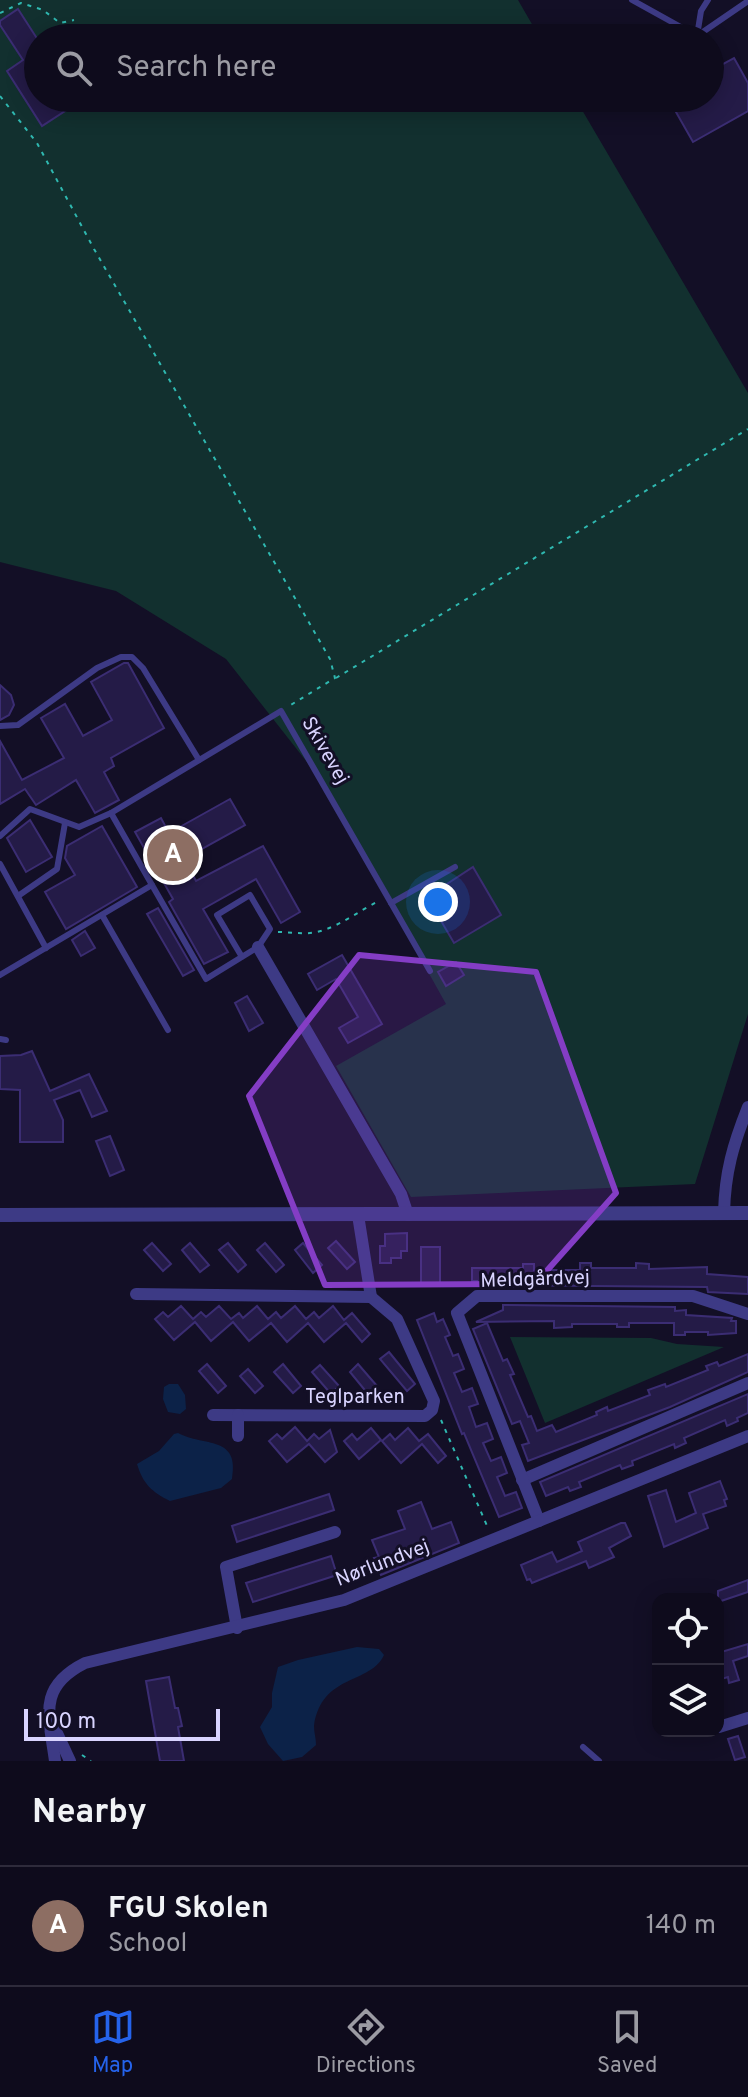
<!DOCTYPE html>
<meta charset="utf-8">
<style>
:root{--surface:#0e0b1c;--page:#171425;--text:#f1f3f6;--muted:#9b9ba3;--line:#2e2b3b;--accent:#2563eb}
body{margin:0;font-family:Overpass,sans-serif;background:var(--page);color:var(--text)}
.controls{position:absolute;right:24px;bottom:24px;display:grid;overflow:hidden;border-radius:16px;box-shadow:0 4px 20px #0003}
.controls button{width:72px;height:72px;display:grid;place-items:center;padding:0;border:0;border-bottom:2px solid var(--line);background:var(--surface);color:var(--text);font:40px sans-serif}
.scale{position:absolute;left:24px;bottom:20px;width:196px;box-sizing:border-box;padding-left:8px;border:4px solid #d9d4ff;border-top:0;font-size:22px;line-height:28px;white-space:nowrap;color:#d9d4ff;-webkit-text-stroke:6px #130f26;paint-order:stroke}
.you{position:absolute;left:438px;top:902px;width:28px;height:28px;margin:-20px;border:6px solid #fff;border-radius:50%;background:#1a73e8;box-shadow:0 0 0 12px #1a73e833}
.badge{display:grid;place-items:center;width:52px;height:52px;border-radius:50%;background:var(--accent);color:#fff;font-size:26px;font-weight:700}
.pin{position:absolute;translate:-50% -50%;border:4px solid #fff;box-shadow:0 2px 8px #0006}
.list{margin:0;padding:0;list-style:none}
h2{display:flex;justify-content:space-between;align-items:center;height:104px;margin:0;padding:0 32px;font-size:34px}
h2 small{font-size:26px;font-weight:400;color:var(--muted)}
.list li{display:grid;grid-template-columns:52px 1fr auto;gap:24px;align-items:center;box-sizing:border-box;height:120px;padding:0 32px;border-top:2px solid var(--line)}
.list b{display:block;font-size:30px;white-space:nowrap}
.list p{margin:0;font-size:26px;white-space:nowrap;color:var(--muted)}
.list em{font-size:26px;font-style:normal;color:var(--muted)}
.icon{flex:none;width:44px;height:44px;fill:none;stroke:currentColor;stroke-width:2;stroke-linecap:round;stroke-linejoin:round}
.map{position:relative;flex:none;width:748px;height:1761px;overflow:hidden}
.search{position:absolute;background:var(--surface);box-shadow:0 4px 20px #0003;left:24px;right:24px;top:24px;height:88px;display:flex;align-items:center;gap:20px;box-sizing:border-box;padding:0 28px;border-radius:44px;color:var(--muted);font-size:30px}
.sheet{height:224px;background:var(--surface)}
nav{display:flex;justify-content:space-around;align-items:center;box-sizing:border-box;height:112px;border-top:2px solid var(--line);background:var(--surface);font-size:22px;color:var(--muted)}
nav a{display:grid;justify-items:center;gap:4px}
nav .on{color:var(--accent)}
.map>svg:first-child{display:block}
.green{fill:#12302f}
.water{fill:#0c2248}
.building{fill:#241b47;stroke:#3b2d73;stroke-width:2}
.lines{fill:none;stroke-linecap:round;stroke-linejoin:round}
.path{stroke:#2fb8b0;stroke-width:2;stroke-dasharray:4 6;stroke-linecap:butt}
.service{stroke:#3d3a85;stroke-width:6}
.minor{stroke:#3d3a85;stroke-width:12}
.tertiary{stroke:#3d3a85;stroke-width:14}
.marked{fill:#843dc5;fill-opacity:0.2;stroke:#843dc5;stroke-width:6;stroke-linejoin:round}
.labels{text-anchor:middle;stroke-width:6;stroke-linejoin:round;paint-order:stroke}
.street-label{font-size:20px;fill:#d9d4ff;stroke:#130f26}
</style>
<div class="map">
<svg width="748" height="1761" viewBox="0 0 748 1761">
<rect width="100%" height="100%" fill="#130f26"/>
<g class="green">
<polygon points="0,0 518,0 540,38 38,38 38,98 575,98 748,393 748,1014 695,1184 411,1197 336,1066 446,1004 321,780 226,659 116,591 0,562"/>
<polygon points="510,1337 651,1338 677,1344 724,1347 545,1423"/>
</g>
<g class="water">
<polygon points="169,1384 178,1384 185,1395 186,1409 180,1414 168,1412 163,1399 164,1387"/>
<path d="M178,1433C204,1447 240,1435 232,1479L221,1488L170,1501C152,1492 143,1484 137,1464L159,1451L174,1434Z"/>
<path d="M357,1647L379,1649L384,1655C370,1685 322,1673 314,1726C314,1733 316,1738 316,1745L302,1757L283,1761L268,1744L260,1727L272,1707V1693L278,1667L298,1660Z"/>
</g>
<g class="building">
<polygon points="18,9 38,40 38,70 32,74 38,83 38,98 85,98 42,126 7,71 23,60 0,25 0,21"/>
<polygon points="734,58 748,83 748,111 693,142 668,98 710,98 710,71"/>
<polygon points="124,663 128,663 164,728 111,758 114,766 104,772 119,800 95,813 76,780 36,805 25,789 0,804 0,741 22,780 64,758 41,718 65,704 83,736 112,720 91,682"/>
<polygon points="0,685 11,695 14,705 9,715 0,720"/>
<polygon points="230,799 245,825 184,859 196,881 263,846 300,912 281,923 256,879 203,909 228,952 204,964 169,902 173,899 135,832 161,818 169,833"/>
<polygon points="30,820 52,857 26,872 7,838"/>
<polygon points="102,826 137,887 66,929 45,892 75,875 65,858 67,846"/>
<polygon points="473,867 501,915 454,943 427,897"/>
<polygon points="158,908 194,970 183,976 147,914"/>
<polygon points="85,931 95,948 81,956 72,940"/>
<polygon points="342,955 382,1024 348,1043 339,1028 358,1017 336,979 317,990 308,974"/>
<polygon points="456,962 464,975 446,986 438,972"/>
<polygon points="247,996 263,1023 249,1031 235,1003"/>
<polygon points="32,1051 50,1091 89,1074 107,1111 92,1117 80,1090 54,1100 63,1120 63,1142 20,1142 20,1090 0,1089 0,1056 21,1055"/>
<polygon points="110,1136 124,1170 110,1176 96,1141"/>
<polygon points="407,1233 407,1251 401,1251 401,1258 391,1258 391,1263 380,1263 380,1246 385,1246 385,1234"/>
<polygon points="336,1241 355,1262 347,1269 328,1248"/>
<polygon points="152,1243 171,1264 163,1271 144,1250"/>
<polygon points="190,1243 209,1265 200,1272 182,1250"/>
<polygon points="228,1243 246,1265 238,1272 219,1250"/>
<polygon points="265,1243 284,1265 276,1272 257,1250"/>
<polygon points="303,1243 322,1265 313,1273 295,1250"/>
<rect x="421" y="1247" width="19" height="39"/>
<polygon points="580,1263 591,1263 591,1268 636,1268 636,1263 649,1264 649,1269 707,1267 707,1274 748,1277 748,1294 708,1292 707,1287 477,1285 477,1281 472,1281 472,1268 523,1268 523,1264 534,1264 534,1270 580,1270"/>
<polygon points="503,1305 675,1307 675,1311 686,1310 686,1315 732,1318 731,1321 736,1321 736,1333 708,1335 708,1332 685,1332 685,1335 674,1335 674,1323 629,1323 629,1327 617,1327 617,1324 572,1324 572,1327 554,1328 554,1321 476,1322 503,1310"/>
<polygon points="181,1306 193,1319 201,1312 206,1317 219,1306 231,1319 239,1313 243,1318 257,1306 268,1319 276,1312 281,1318 295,1306 306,1319 314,1312 319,1318 333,1306 344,1320 352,1313 370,1334 362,1342 346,1323 324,1342 308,1323 287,1342 271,1323 249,1341 233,1322 211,1341 195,1322 174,1340 155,1319 163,1312 168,1317"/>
<polygon points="434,1313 437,1322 443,1319 450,1335 445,1337 453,1356 458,1354 464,1369 454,1373 462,1392 472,1388 478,1404 469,1407 476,1427 487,1423 493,1439 483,1443 491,1461 501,1457 507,1473 497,1477 505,1496 516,1492 522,1508 499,1517 464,1433 462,1434 417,1320"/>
<polygon points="487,1323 503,1361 507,1359 514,1374 510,1375 528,1417 531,1416 537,1431 552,1425 556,1432 597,1415 596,1412 607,1407 608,1411 650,1395 648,1390 665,1384 666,1387 708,1370 706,1366 717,1362 719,1366 748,1354 748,1372 670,1407 528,1461 522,1445 529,1443 520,1421 512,1424 473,1329"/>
<polygon points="389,1352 415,1384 407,1391 380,1359"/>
<polygon points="207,1364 226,1386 218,1393 199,1371"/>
<polygon points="283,1364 301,1386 293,1393 274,1372"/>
<polygon points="358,1364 377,1386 368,1394 350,1372"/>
<polygon points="320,1365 339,1386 331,1394 312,1372"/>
<polygon points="248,1369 263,1386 255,1393 240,1376"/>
<polygon points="748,1394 748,1413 737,1418 738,1421 727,1426 725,1420 684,1438 686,1443 675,1448 674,1444 632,1461 633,1465 622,1469 620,1465 579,1482 581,1487 570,1491 568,1487 546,1496 540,1482"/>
<polygon points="295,1427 307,1441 314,1434 319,1439 330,1430 337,1452 325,1462 309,1444 287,1462 269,1441 277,1434 282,1439"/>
<polygon points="371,1428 381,1440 359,1459 344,1441 352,1434 357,1440"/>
<polygon points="408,1428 419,1441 428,1434 446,1456 438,1463 422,1444 401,1463 382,1441 390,1434 395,1440"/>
<polygon points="720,1481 727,1499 724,1500 726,1506 703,1514 708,1528 664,1547 648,1496 666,1490 676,1522 696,1513 689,1493"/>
<polygon points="329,1494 334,1510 237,1542 232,1526"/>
<polygon points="421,1502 432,1529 451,1522 459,1543 381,1575 374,1558 379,1557 372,1540 405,1529 398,1511"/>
<polygon points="621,1523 625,1523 631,1536 609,1548 614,1557 589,1568 586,1561 532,1583 530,1579 527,1580 521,1565 552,1552 557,1562 582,1551 578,1542"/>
<polygon points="331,1556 337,1575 253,1602 246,1583"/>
<polygon points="748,1580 748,1592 718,1602 718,1591"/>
<polygon points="748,1644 748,1656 733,1661 739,1680 729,1683 728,1677 718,1680 718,1653"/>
<polygon points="169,1677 175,1708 178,1708 182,1726 178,1727 184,1761 160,1761 146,1681"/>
<polygon points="738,1736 745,1757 735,1760 728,1739"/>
</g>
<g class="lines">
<g class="path">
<polyline points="0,13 21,3 43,10 60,23 74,20"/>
<polyline points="0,96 37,143 94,249 330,659 335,678 289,706"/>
<polyline points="336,678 748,429"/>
<path d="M278,932C289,932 300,934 310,933C334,931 358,911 379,901"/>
<polyline points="441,1420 488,1528"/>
<polyline points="82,1755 91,1761"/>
</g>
<g class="service">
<polyline points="632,0 697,36 748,1"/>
<polyline points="697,36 701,11 708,0"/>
<polyline points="0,726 18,725 97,668 121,657 132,657 143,668 199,760"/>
<polyline points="0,836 30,809 79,827 111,813 281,711 430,971"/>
<polyline points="0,864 46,948"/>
<polyline points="152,885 206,979 258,947 270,929 250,895 217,915 242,957"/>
<polyline points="18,896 57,869 65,823"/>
<polyline points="391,903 455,867"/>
<polyline points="102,915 168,1030"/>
<polyline points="0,975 152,885 111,813"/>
<polyline points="0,1039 6,1040"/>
<polyline points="583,1747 599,1761"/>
</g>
<g class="minor">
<polyline points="258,947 401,1194 408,1215"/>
<path d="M724,1213C725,1172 733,1145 748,1107"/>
<polyline points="358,1215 371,1297"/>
<polyline points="136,1294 371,1297 397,1319 434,1401 432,1410 425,1416 213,1415"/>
<polyline points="238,1415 238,1436"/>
<polyline points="522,1480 748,1383"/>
<polyline points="539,1521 457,1313 477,1296 693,1296 748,1314"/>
<polyline points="237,1628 226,1567 335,1532"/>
<polyline points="719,1727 748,1718"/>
<polyline points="56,1731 70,1761"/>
<path d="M55,1761C49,1716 37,1687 85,1663L344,1600L748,1436"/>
</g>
<polyline class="tertiary" points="0,1215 748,1213"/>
</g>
<path class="marked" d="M359,955L536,972L616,1193L535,1284L325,1285L249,1096Z"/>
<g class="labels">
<g class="street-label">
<text transform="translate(326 750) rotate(60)" y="7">Skivevej</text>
<text transform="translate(535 1278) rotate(-2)" y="7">Meldgårdvej</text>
<text x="355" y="1403">Teglparken</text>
<text transform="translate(382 1562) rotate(-21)" y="7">Nørlundvej</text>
</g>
</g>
</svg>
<div class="controls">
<button><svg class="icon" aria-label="locate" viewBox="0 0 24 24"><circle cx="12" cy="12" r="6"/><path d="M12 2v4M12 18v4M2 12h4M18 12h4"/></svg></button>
<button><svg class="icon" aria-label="layers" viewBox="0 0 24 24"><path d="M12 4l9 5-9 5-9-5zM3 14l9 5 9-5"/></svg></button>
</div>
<div class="scale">100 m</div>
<div class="you"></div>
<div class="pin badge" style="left:173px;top:855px;background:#8d6e63">A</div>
<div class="search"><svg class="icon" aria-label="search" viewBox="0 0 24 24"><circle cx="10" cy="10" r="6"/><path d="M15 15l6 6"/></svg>Search here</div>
</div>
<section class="sheet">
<h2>Nearby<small></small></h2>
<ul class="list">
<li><span class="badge" style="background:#8d6e63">A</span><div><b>FGU Skolen</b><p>School</p></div><em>140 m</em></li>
</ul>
</section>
<nav>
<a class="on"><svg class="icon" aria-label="map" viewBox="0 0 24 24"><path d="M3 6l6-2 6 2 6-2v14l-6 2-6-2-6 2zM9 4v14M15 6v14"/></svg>Map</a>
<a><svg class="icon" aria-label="directions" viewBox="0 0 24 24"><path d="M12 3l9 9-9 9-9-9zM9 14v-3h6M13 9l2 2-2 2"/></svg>Directions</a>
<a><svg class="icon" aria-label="saved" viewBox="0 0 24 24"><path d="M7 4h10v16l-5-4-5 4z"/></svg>Saved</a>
</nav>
